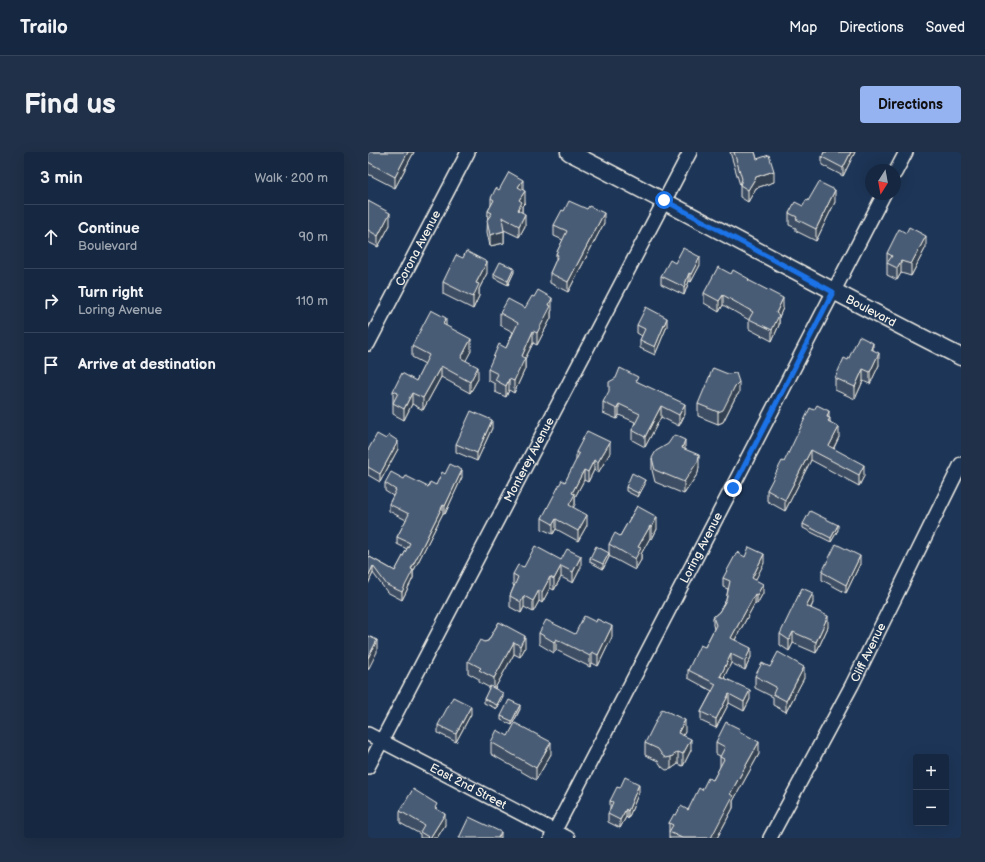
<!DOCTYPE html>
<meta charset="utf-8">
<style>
:root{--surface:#162841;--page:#1f3048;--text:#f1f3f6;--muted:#9ea6b1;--line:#35445a;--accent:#95b2f1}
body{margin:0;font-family:"Balsamiq Sans",sans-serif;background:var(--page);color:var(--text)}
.controls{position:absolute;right:12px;bottom:12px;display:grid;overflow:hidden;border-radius:4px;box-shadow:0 4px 16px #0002}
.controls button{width:36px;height:36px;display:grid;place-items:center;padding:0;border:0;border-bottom:1px solid var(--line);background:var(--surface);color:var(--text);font:20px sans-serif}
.compass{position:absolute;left:497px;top:12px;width:36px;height:36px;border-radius:50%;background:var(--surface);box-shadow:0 4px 16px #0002;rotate:191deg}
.stop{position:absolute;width:12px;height:12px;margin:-9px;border:3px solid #1a73e8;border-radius:50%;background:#fff}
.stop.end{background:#1a73e8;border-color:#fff;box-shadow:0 1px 4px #0008}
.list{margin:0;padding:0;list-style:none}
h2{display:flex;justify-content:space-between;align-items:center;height:52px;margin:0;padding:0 16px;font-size:17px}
h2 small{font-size:13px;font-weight:400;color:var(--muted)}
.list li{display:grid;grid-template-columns:26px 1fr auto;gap:12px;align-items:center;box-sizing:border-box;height:64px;padding:0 16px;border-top:1px solid var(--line)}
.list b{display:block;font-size:15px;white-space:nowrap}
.list p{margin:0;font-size:13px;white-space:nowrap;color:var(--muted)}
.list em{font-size:13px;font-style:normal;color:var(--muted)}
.icon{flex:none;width:22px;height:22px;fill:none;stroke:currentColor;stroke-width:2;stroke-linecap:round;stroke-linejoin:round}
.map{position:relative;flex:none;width:593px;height:686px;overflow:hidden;border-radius:4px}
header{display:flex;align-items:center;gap:24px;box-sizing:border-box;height:56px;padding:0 20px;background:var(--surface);border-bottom:1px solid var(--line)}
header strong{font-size:19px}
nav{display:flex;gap:22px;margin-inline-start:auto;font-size:14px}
.intro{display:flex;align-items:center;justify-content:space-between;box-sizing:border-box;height:96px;padding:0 24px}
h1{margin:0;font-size:28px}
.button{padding:10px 18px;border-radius:4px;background:var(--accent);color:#111;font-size:14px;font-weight:700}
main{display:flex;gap:24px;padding:0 24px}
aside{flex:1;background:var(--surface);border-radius:4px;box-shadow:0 4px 16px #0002}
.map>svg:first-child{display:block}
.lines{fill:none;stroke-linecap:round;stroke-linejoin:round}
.minor-casing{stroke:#f4f1e8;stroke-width:16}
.tertiary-casing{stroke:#f4f1e8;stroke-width:19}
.minor{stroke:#1d3557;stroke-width:13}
.tertiary{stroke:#1d3557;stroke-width:16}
.wall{fill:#3e4e64;stroke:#f4f1e8}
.shaded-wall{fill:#324051;stroke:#f4f1e8}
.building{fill:#485b74;stroke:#f4f1e8}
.route{stroke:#1a73e8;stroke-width:5}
.labels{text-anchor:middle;stroke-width:4;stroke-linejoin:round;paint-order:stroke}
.street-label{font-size:12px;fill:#f4f1e8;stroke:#1d3557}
</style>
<header>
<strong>Trailo</strong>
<nav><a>Map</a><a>Directions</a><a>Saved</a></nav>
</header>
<div class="intro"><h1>Find us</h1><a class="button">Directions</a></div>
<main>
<aside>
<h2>3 min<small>Walk · 200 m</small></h2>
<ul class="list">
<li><svg class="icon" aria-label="ahead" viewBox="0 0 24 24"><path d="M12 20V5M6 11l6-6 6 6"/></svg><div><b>Continue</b><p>Boulevard</p></div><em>90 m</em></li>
<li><svg class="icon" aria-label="right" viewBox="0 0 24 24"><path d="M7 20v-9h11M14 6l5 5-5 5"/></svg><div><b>Turn right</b><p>Loring Avenue</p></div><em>110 m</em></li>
<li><svg class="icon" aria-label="arrive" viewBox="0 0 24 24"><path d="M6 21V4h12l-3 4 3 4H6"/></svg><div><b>Arrive at destination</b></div></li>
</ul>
</aside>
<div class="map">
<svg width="593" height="686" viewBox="0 0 593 686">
<rect width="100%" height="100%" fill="#1d3557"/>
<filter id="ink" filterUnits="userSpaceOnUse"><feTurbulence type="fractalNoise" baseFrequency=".025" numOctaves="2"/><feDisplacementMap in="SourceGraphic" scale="8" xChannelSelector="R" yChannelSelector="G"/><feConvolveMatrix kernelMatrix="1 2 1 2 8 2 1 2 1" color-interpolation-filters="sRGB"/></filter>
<g filter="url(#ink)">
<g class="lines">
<g class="minor-casing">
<g id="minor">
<polyline points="527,21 538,0"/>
<path id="s1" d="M0,192L100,0"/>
<path id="s2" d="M0,582L200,686"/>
<path id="s3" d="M0,615L322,0"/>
<path id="s4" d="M183,686L516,42"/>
<path id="s5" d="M402,686L484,533L593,312"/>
</g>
</g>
<g class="tertiary-casing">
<g id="tertiary">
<path id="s6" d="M201,0C333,67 462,139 593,205"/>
</g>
</g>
<use href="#minor" class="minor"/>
<use href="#tertiary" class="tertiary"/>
</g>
<g class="wall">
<polygon points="0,0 46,0 27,36 0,22"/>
<polygon points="362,0 387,0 389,7 406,30 388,36 380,50 372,45 372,33"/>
<polygon points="456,0 487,0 475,24 454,13 454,5"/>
<polygon points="131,38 155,38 157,51 154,54 154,61 157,74 151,85 136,78 136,91 122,94 119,80 120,59 123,53 123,46"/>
<polygon points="0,49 22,73 10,95 0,90"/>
<polygon points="440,49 467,50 448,89 428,79 428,76 421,73 421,61 435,54"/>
<polygon points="236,71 200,140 182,131 182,121 188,108 188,102 195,88 186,84 186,73"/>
<polygon points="558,95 543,124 533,121 529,128 519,123 519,101"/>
<polygon points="307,111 332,113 323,130 321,129 316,143 293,132 293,124"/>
<polygon points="146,120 140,133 126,126 126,122"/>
<polygon points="119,121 111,137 111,144 105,157 75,142 75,130"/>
<polygon points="363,122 381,129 415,156 411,165 411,173 404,189 381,177 381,168 355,153 351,160 336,151 336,141"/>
<polygon points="157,156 184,158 183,160 183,166 169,193 165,191 157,207 157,217 146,241 141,238 138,245 127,240 127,232 120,228 120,217 138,196 145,180 132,173 132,161"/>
<polygon points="269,173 299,174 287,203 272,196 272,188 274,184 269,181"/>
<polygon points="78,174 103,199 97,209 110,227 102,241 73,225 55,258 44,252 36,268 25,262 25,239 48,229 57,212 44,205 44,194"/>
<polygon points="505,199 511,213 502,232 495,229 487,247 467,238 467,226"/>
<polygon points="270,230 317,262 311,274 293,265 277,295 264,288 264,278 267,270 251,263 249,267 235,261 235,250"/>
<polygon points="371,241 367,246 355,270 350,272 330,264 330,252"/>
<polygon points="461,266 462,270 471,285 466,296 496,324 491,334 443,308 417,359 399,349 399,338 416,310"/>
<polygon points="124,276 109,309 88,300 88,292"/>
<polygon points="30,297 12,330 0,323 0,298"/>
<polygon points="317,298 331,315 330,321 316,342 287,330 284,318 284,306"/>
<polygon points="208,300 242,301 230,321 226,318 220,330 216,328 207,345 207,352 205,356 219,373 210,389 188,377 185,382 174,377 174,366 197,330 208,310"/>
<polygon points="77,322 94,325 77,362 75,361 45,420 45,426 34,448 19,440 5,421 0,432 0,398 0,404 27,419 39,397 29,392 29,385 38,368 21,359 21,352 25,344 17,339 17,331 36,327 60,335 68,333"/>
<polygon points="277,332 270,345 258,339 258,335"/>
<polygon points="269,354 289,377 284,387 282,386 273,402 273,408 267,418 241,404 241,392 252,384"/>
<polygon points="435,372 470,378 463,390 435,376"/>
<polygon points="241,405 235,417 222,410 222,406"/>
<polygon points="377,405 396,411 387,428 395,441 389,452 387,451 367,488 383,505 377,518 363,511 356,525 382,547 376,559 361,551 348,576 333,569 333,560 344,539 320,526 320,518 337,495 346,477 345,473 345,465 351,460 358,448 360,437 355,435 355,426"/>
<polygon points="193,408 213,415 205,431 193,425 186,438 182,436 174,451 171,449 165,460 156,455 153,461 142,455 142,444 146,434 145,433 145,422 156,415"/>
<polygon points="492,412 478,441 454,428 454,420"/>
<polygon points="445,451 443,456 460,475 448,501 425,491 421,499 412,493 412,482"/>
<polygon points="131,470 157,496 152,505 146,502 127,536 135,545 129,557 116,551 116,547 122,536 111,530 111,527 100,521 100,509 116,490 120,489"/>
<polygon points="171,481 207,482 244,485 230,514 224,511 222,515 188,498 186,501 171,492"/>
<polygon points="402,515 436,526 418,560 405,553 405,545 387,536 387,524"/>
<polygon points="152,557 144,573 133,568 133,564"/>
<polygon points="103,562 88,590 70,581 70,573"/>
<polygon points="317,580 315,583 323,598 315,614 310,612 303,617 298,618 294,615 290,609 277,603 277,591"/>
<polygon points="372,580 391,602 365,649 365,656 349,686 301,686 301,671 308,663 320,658 334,638 345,628 352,615 352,604 348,602 348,590"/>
<polygon points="140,584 183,602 168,628 123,602 123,590"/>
<polygon points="252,636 271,640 260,667 258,665 252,676 240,670 240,662 242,657 242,649"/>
<polygon points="69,657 77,673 69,686 52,686 52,682 32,671 32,659"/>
</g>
<g class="shaded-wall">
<polygon points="40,0 46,0 27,36 27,25"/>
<polygon points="483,0 487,0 475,24 475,16"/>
<polygon points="406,19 406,30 388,36 380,50 380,38 388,25"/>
<polygon points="155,28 155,40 150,35"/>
<polygon points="467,38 467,50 448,89 448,77"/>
<polygon points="157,39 157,51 154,54 154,62 150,58 151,48"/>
<polygon points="22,61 22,73 10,95 10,84"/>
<polygon points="236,61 236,71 200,140 200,130"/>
<polygon points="157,62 157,74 151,85 151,74"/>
<polygon points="136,79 136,91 122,94 122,83"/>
<polygon points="558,84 558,95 543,124 543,112"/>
<polygon points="332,105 332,113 323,130 323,122"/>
<polygon points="533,109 533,121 529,128 529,116"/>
<polygon points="119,110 119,121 111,137 111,144 105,157 105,145 108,131"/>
<polygon points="146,116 146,120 140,133 140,129"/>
<polygon points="321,121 321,129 316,143 316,135"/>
<polygon points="355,143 355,153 351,160 351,149"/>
<polygon points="184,146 184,158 183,160 183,166 169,193 169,181"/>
<polygon points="415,146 415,156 411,165 411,173 404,189 404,178 408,161"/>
<polygon points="78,166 78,177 75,172"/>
<polygon points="299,166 299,174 287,203 287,195"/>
<polygon points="165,179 165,191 157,207 157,217 146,241 146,229 154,204"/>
<polygon points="103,187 103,199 93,218 93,206"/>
<polygon points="505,191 505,203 503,197"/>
<polygon points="511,201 511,213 502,232 502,220"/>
<polygon points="73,214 73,225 55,258 55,246"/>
<polygon points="110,215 110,227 102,241 102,230"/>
<polygon points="495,217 495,229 487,247 487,235"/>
<polygon points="141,227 141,238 138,245 138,234"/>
<polygon points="371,230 371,241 367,246 355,270 350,272 350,260 367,234"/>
<polygon points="44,241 44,252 36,268 36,257"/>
<polygon points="251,252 251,263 249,267 249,257"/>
<polygon points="317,252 317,262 311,274 311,263"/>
<polygon points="293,254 293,265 277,295 277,285"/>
<polygon points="461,259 461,267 462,266 462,277 459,265"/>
<polygon points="124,268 124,276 109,309 109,301"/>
<polygon points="471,275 471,285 461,305 461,294"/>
<polygon points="317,288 317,299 314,296"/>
<polygon points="30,289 30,297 12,330 12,322"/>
<polygon points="242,290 242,301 230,321 230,310"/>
<polygon points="443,298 443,308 417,359 417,348"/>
<polygon points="331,303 331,315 330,321 316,342 316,330"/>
<polygon points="226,308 226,318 220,330 220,320"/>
<polygon points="496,313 496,324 491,334 491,323"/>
<polygon points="94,318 94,325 77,362 77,354"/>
<polygon points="216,318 216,328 207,345 207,352 201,364 201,353 204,341"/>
<polygon points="277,328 277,332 270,345 270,341"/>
<polygon points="75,353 75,361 45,420 45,426 34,448 34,440 43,417"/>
<polygon points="219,363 219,373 210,389 210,379"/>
<polygon points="289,365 289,377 284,387 284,375"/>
<polygon points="188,367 188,377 185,382 185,372"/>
<polygon points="470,373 470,378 463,390 463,386"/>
<polygon points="282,374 282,386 273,402 273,408 267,418 267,407 270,395"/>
<polygon points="241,401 241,405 235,417 235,412"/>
<polygon points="396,402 396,411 384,435 384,426"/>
<polygon points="213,404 213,415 205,431 205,420"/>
<polygon points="492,404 492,412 478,441 478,433"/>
<polygon points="5,414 5,421 0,432 0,425"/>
<polygon points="193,414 193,425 186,438 186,427"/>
<polygon points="182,425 182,436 174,451 174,440"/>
<polygon points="395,432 395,441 389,452 389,443"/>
<polygon points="171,438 171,449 165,460 165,449"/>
<polygon points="445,441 445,451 438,465 438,454"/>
<polygon points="387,442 387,451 363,495 363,486"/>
<polygon points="156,444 156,455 153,461 153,450"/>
<polygon points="460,464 460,475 448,501 448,490"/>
<polygon points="244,474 244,485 230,514 230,503"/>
<polygon points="425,480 425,491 421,499 421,488"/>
<polygon points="157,484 157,496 152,505 152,494"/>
<polygon points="188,487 188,498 186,501 186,490"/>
<polygon points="9,488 9,500 0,518 0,506"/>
<polygon points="146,490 146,502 126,538 126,526"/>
<polygon points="383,496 383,505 377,518 377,509"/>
<polygon points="224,500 224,511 222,515 222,504"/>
<polygon points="363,502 363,511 352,534 352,525"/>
<polygon points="436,515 436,526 418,560 418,549"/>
<polygon points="382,538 382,547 376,559 376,550"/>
<polygon points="135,541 135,545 129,557 129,553"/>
<polygon points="361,542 361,551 348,576 348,567"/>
<polygon points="152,553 152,557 144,573 144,569"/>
<polygon points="103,554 103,562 88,590 88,582"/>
<polygon points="317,568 317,580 310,593 310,581"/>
<polygon points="323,587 323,598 315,614 315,602"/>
<polygon points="183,590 183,602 168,628 168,616"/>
<polygon points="391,590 391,602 365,649 365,656 349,686 343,686 362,642"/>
<polygon points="310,600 310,612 303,617 303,605"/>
<polygon points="271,632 271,640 260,667 260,659"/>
<polygon points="258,657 258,665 252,676 252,668"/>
<polygon points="77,662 77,673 69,686 62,686"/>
<polygon points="133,680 133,686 130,686"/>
</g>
<g class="building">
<polygon points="0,0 40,0 27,25 0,10"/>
<polygon points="366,0 387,0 389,7 401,3 406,19 388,25 380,38 372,33 374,27"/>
<polygon points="456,0 483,0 475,16 454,5"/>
<polygon points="141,20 155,28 150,35 157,39 151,48 154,50 150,58 157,62 151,74 134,65 136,79 122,83 119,68 124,61 120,59 126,48 123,46 128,36 131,38"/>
<polygon points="451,30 467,38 448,77 428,67 429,65 421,61 427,50 435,54 438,48 440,49"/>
<polygon points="0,49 22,61 10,84 0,78"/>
<polygon points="201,49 219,57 221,54 236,61 200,130 182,121 190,103 188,102 199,79 186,73 194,58 196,59"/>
<polygon points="541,75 558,84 543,112 533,109 529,116 519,111 524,104 519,101 531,77 538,81"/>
<polygon points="315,96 332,105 323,122 321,121 316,135 293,124 302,108 307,111"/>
<polygon points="98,99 119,110 108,131 111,132 105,145 75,130 88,103 95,106"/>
<polygon points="132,110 146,116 140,129 126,122"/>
<polygon points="350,115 363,122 365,118 381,127 380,128 415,146 408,161 411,163 404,178 381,167 385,160 355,143 351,149 336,141"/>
<polygon points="170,138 184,146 181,153 183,154 169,181 165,179 154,204 157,206 146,229 141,227 138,234 127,228 130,222 120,217 131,192 138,196 150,171 132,161 140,147 157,156 164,144 166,145"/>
<polygon points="278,155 299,166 287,195 272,188 277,177 269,173"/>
<polygon points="63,158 78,166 75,172 103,187 93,206 110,215 102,230 73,214 55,246 44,241 36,257 25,251 30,241 25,239 34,221 48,229 61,203 44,194"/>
<polygon points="491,184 505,191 503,197 511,201 502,220 495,217 487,235 467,226 476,206 480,208"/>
<polygon points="252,216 270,225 268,229 317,252 311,263 293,254 277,285 264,278 272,262 251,252 249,257 235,250 241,239 241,230 248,226"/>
<polygon points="345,216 360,222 368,221 371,230 367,234 355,258 350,260 330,252"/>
<polygon points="449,253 461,259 459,265 462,266 460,269 471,275 461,294 496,313 491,323 443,298 417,348 399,338 414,309 416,310 442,256 446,258"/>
<polygon points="103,259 124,268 109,301 88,292"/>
<polygon points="219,279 242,290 230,310 226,308 220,320 216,318 204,341 207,342 201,353 219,363 210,379 188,367 185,372 174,366 194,328 197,330 211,302 208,300"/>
<polygon points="9,282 18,287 21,283 30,289 12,322 0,315 0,298"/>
<polygon points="306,283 317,288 314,296 331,303 330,309 316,330 287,318 284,306 288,299 300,292"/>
<polygon points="82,312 94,318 77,354 75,353 43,417 45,418 34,440 19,433 5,414 0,425 0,404 27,419 42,391 29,385 41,362 21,352 28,338 17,331 23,320 36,327 38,324 60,335 62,330 68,333 74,320 77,322"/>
<polygon points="264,321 277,328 270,341 258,335"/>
<polygon points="269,354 289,365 284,375 282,374 270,395 273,396 267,407 241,392 247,381 252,384"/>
<polygon points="442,359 470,373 463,386 435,372"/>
<polygon points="468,392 492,404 478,433 454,420"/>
<polygon points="167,394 193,408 199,397 213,404 205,420 193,414 186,427 182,425 174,440 171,438 165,449 156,444 153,450 142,444 150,425 145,422 150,413 156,415"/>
<polygon points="228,394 241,401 235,412 222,406"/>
<polygon points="381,395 396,402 384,426 395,432 389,443 387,442 363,486 383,496 377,509 363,502 352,525 352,524 382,538 376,550 361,542 348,567 333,560 348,532 320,518 332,493 337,495 348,473 345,465 351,460 358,448 362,429 355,426 369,400 377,405"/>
<polygon points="434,436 445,441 438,454 460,464 448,490 425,480 421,488 412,482"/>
<polygon points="216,464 228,470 229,467 244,474 230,503 224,500 222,504 188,487 186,490 171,481 178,468 207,482"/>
<polygon points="131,470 157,484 152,494 146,490 126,526 111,518 113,516 100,509 112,488 116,490 120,489"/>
<polygon points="0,484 9,488 0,506"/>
<polygon points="410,500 436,515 418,549 405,542 408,535 387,524 394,511 402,515"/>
<polygon points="122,534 135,541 129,553 116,547"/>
<polygon points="85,545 103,554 88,582 70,573"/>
<polygon points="141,548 152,553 144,569 133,564"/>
<polygon points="294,557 317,568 310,581 323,587 315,602 310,600 303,605 298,606 294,603 290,597 277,591"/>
<polygon points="358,570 372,577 371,579 391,590 362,642 365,644 343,686 314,686 301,680 305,673 301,671 306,662 308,663 313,654 320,658 331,636 334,638 340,626 345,628 356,607 352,605 357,595 348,590"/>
<polygon points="147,571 183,590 168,616 123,590 129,578 140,584"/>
<polygon points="257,625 271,632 260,659 258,657 252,668 240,662 245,650 242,649 249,635 252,636"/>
<polygon points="45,637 69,652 67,656 77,662 62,686 52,680 56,673 32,659"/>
<polygon points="101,665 133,680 130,686 91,686"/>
</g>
</g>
<g class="lines" filter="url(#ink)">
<polyline class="route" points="296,48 465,140 365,336"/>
</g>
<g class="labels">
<g class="street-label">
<text dy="4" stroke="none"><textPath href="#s1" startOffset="108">Corona Avenue</textPath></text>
<text dy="4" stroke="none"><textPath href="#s6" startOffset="341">Boulevard</textPath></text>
<text dy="4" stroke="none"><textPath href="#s3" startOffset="347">Monterey Avenue</textPath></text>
<text dy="4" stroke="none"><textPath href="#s4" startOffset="327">Loring Avenue</textPath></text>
<text dy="4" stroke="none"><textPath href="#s5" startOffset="210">Cliff Avenue</textPath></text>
<text dy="4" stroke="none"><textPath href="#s2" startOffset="113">East 2nd Street</textPath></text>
</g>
</g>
</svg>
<div class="controls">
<button>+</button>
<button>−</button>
</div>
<svg class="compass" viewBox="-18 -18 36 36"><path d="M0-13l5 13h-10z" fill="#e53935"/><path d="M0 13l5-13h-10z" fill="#9ea6b1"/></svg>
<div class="stop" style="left:296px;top:48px"></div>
<div class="stop end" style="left:365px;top:336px"></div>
</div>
</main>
